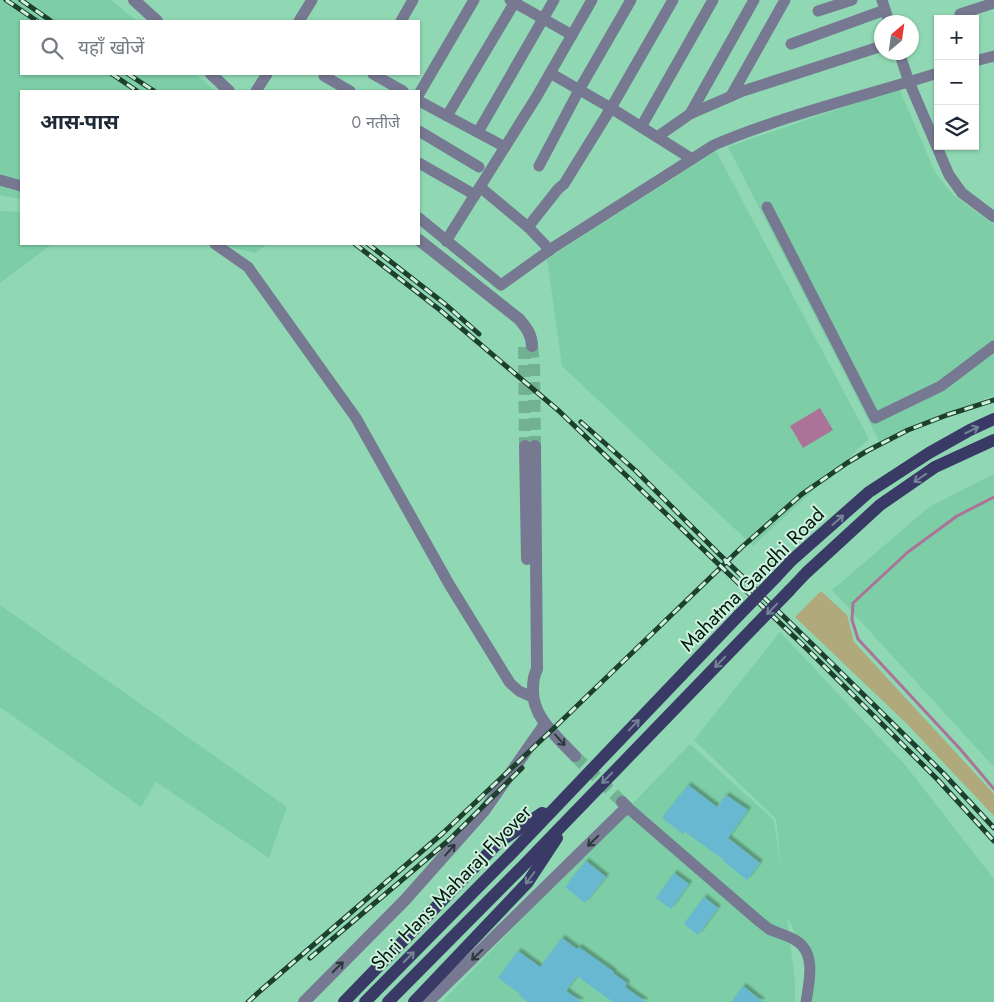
<!DOCTYPE html>
<html lang="hi">
<meta charset="utf-8">
<style>
:root{--surface:#fff;--page:#f6f6f7;--text:#1f2937;--muted:#747a83;--line:#e0e1e3}
body{margin:0;font-family:Jost,"Noto Sans Devanagari",sans-serif;background:var(--page);color:var(--text)}
.controls{position:absolute;right:15px;top:15px;display:grid;overflow:hidden;border-radius:0px;box-shadow:0 1px 4px #0004}
.controls button{width:45px;height:45px;display:grid;place-items:center;padding:0;border:0;border-bottom:1px solid var(--line);background:var(--surface);color:var(--text);font:25px sans-serif}
.compass{position:absolute;left:874px;top:15px;width:45px;height:45px;border-radius:50%;background:var(--surface);box-shadow:0 1px 4px #0004;rotate:29deg}
.list{margin:0;padding:0;list-style:none}
h2{display:flex;justify-content:space-between;align-items:center;height:65px;margin:0;padding:0 20px;font-size:21px}
h2 small{font-size:16px;font-weight:400;color:var(--muted)}
.icon{flex:none;width:28px;height:28px;fill:none;stroke:currentColor;stroke-width:2;stroke-linecap:round;stroke-linejoin:round}
.map{position:relative;flex:none;width:994px;height:1002px;overflow:hidden}
.search{position:absolute;background:var(--surface);box-shadow:0 1px 4px #0004;left:20px;top:20px;width:400px;height:55px;display:flex;align-items:center;gap:12px;box-sizing:border-box;padding:0 18px;border-radius:0px;color:var(--muted);font-size:19px}
.panel{position:absolute;background:var(--surface);box-shadow:0 1px 4px #0004;left:20px;top:90px;width:400px;height:155px;border-radius:0px}
.map>svg:first-child{display:block}
.built{fill:#7dcea6}
.green{fill:#afa97c}
.water{fill:#ac7398}
.lines{fill:none;stroke-linecap:round;stroke-linejoin:round}
.stream{stroke:#ac7398;stroke-width:3}
.building{fill:#69b8d2;filter:url(#shadow)}
.tertiary-tunnel{stroke:#72b292;stroke-width:12;stroke-dasharray:12 6;stroke-linecap:butt}
.minor{stroke:#777992;stroke-width:11}
.tertiary{stroke:#777992;stroke-width:12}
.primary{stroke:#393a65;stroke-width:12}
.rail-casing{stroke:#1d402e;stroke-width:5}
.rail{stroke:#cdf0dd;stroke-width:3;stroke-dasharray:9;stroke-linecap:butt}
.primary-bridge{stroke:#393a65;stroke-width:12}
.oneway{stroke:#748395}
.oneway2{stroke:#2a3a3b}
.labels{text-anchor:middle;stroke-width:4;stroke-linejoin:round;paint-order:stroke}
.street-label{font-size:20px;fill:#00180c;stroke:#cdf0dd}
</style>
<div class="map">
<svg width="994" height="1002" viewBox="0 0 994 1002">
<defs>
<filter id="shadow"><feDropShadow dx="3" dy="-3" stdDeviation="1" flood-color="#0004"/></filter>
</defs>
<rect width="100%" height="100%" fill="#8fd8b3"/>
<g class="built">
<polygon points="0,0 111,0 137,21 21,21 21,74 196,74 215,91 21,91 21,199 0,195"/>
<polygon points="899,88 935,172 953,195 994,225 994,395 880,443 728,147"/>
<polygon points="716,151 869,439 753,546 562,366 547,259"/>
<polygon points="0,211 21,212 21,244 52,244 0,283"/>
<polygon points="217,244 268,244 255,253"/>
<polygon points="994,474 994,767 832,590 929,507"/>
<polygon points="0,605 287,807 269,858 156,782 141,807 0,707"/>
<polygon points="780,632 906,766 994,879 994,1002 808,1002 814,971 787,917 795,982 795,1002 442,1002 690,744 774,820 782,875 776,819 694,740"/>
</g>
<polygon class="green" points="821,591 847,615 854,642 994,794 994,816 907,724 795,617"/>
<polygon class="water" points="820,408 833,430 803,448 790,426"/>
<g class="lines">
<polyline class="stream" points="994,497 957,516 908,552 853,603 852,620 858,639 961,750 994,789"/>
</g>
<g class="building">
<polygon points="688,785 717,807 726,795 748,810 728,838 760,863 747,880 723,861 724,860 685,832 683,834 662,818"/>
<polygon points="586,861 606,877 585,903 565,887"/>
<polygon points="674,873 689,884 671,909 656,898"/>
<polygon points="704,897 718,908 698,935 684,924"/>
<polygon points="562,938 577,949 579,947 614,972 613,973 627,983 625,987 646,1002 613,1002 577,976 566,991 582,1002 528,1002 519,995 520,994 498,978 518,951 540,967"/>
<polygon points="743,986 763,1002 731,1002"/>
</g>
<g class="lines">
<g class="tertiary-tunnel">
<polyline points="532,346 534,363 535,446"/>
<polyline points="524,347 525,446"/>
<polyline points="575,756 622,802"/>
</g>
<g class="minor">
<polyline points="510,0 572,35"/>
<polyline points="673,0 611,108 692,159"/>
<polyline points="882,0 889,22"/>
<polyline points="818,11 852,0"/>
<polyline points="960,14 994,3"/>
<polyline points="299,21 312,0"/>
<polyline points="401,21 413,0"/>
<polyline points="791,44 885,10"/>
<polyline points="899,52 909,82 949,175 962,193 994,217"/>
<polyline points="975,61 994,56"/>
<polyline points="373,74 403,91"/>
<polyline points="324,76 350,91"/>
<polyline points="256,91 267,74"/>
<polyline points="419,94 474,0"/>
<polyline points="731,96 785,0"/>
<polyline points="419,101 505,147"/>
<polyline points="690,114 754,0"/>
<polyline points="447,116 516,0"/>
<polyline points="641,127 713,0"/>
<polyline points="419,131 479,167"/>
<polyline points="478,132 554,0"/>
<polyline points="657,137 690,114 743,91 882,46"/>
<polyline points="419,163 475,195"/>
<polyline points="539,166 579,90 631,0"/>
<polyline points="0,180 21,186"/>
<polyline points="480,187 528,227 550,250"/>
<polyline points="767,207 875,418 941,386 994,346"/>
<path d="M419,218L501,285L554,247L714,145C785,115 864,96 938,73"/>
<polyline points="528,227 558,189 564,184 611,108 550,73"/>
<polyline points="446,241 537,96 592,0"/>
<polyline points="215,244 248,267 356,418 449,584 510,683 519,691 532,697"/>
<path d="M627,807L760,922C763,924 766,927 769,929C777,933 787,935 795,940C817,952 809,982 806,1002"/>
</g>
<g class="tertiary">
<polyline points="134,0 157,21"/>
<polyline points="211,74 229,91"/>
<path d="M419,240L519,319C526,327 532,335 532,346"/>
<polyline points="525,446 527,559"/>
<path d="M535,446L537,669C534,675 533,680 533,688C531,716 557,737 575,756"/>
<polyline points="304,1002 405,900 484,811 545,724"/>
<polyline points="428,1002 627,807 622,802"/>
</g>
<g class="primary">
<polyline points="776,577 792,560 869,492 929,453 970,430 994,419"/>
<polyline points="789,591 806,573 880,505 935,467 994,440"/>
<polyline points="344,1002 498,843 542,813"/>
<polyline points="365,1002 510,855 739,615"/>
<polyline points="388,1002 522,867 754,627"/>
<polyline points="414,1002 528,882 557,838"/>
</g>
<g class="rail-casing">
<g id="rail">
<polyline points="6,0 37,21"/>
<polyline points="21,0 51,21"/>
<polyline points="112,74 137,91"/>
<polyline points="128,74 154,91"/>
<polyline points="355,244 440,310 559,411 807,649 938,780 994,841"/>
<polyline points="368,244 445,304 479,334"/>
<polyline points="581,422 636,471 718,553 812,644 943,773 994,828"/>
<polyline points="310,958 449,840 522,768"/>
<polyline points="248,1002 260,991 443,833 553,729 742,547 802,494 847,463 867,451 908,430 947,415 994,400"/>
</g>
</g>
<use href="#rail" class="rail"/>
<g class="primary-bridge">
<polyline points="739,615 776,577"/>
<polyline points="754,627 789,591"/>
</g>
</g>
<defs><path id="oneway-shaft" d="M-6 0H5M1.5-3L5.5 0L1.5 3" fill="none" stroke-width="1.6" stroke-linecap="round" stroke-linejoin="round" transform="scale(1.25)"/></defs>
<g class="oneway">
<use href="#oneway-shaft" transform="translate(972 430) rotate(-26)"/>
<use href="#oneway-shaft" transform="translate(920 478) rotate(146)"/>
<use href="#oneway-shaft" transform="translate(838 520) rotate(-42)"/>
<use href="#oneway-shaft" transform="translate(772 609) rotate(134)"/>
<use href="#oneway-shaft" transform="translate(720 662) rotate(134)"/>
<use href="#oneway-shaft" transform="translate(634 725) rotate(-46)"/>
<use href="#oneway-shaft" transform="translate(607 778) rotate(134)"/>
<use href="#oneway-shaft" transform="translate(530 878) rotate(127)"/>
<use href="#oneway-shaft" transform="translate(409 957) rotate(-45)"/>
</g>
<g class="oneway2">
<use href="#oneway-shaft" transform="translate(560 740) rotate(48)"/>
<use href="#oneway-shaft" transform="translate(593 841) rotate(136)"/>
<use href="#oneway-shaft" transform="translate(450 850) rotate(-48)"/>
<use href="#oneway-shaft" transform="translate(477 955) rotate(136)"/>
<use href="#oneway-shaft" transform="translate(338 967) rotate(-45)"/>
</g>
<g class="labels">
<g class="street-label">
<text transform="translate(752 579) rotate(-45)" y="7">Mahatma Gandhi Road</text>
<text transform="translate(451 887) rotate(-46)" y="7">Shri Hans Maharaj Flyover</text>
</g>
</g>
</svg>
<div class="controls">
<button>+</button>
<button>−</button>
<button><svg class="icon" aria-label="layers" viewBox="0 0 24 24"><path d="M12 4l9 5-9 5-9-5zM3 14l9 5 9-5"/></svg></button>
</div>
<svg class="compass" viewBox="-18 -18 36 36"><path d="M0-13l5 13h-10z" fill="#e53935"/><path d="M0 13l5-13h-10z" fill="#747a83"/></svg>
<div class="search"><svg class="icon" aria-label="search" viewBox="0 0 24 24"><circle cx="10" cy="10" r="6"/><path d="M15 15l6 6"/></svg>यहाँ खोजें</div>
<section class="panel">
<h2>आस-पास<small>0 नतीजे</small></h2>
<ul class="list">
</ul>
</section>
</div>
